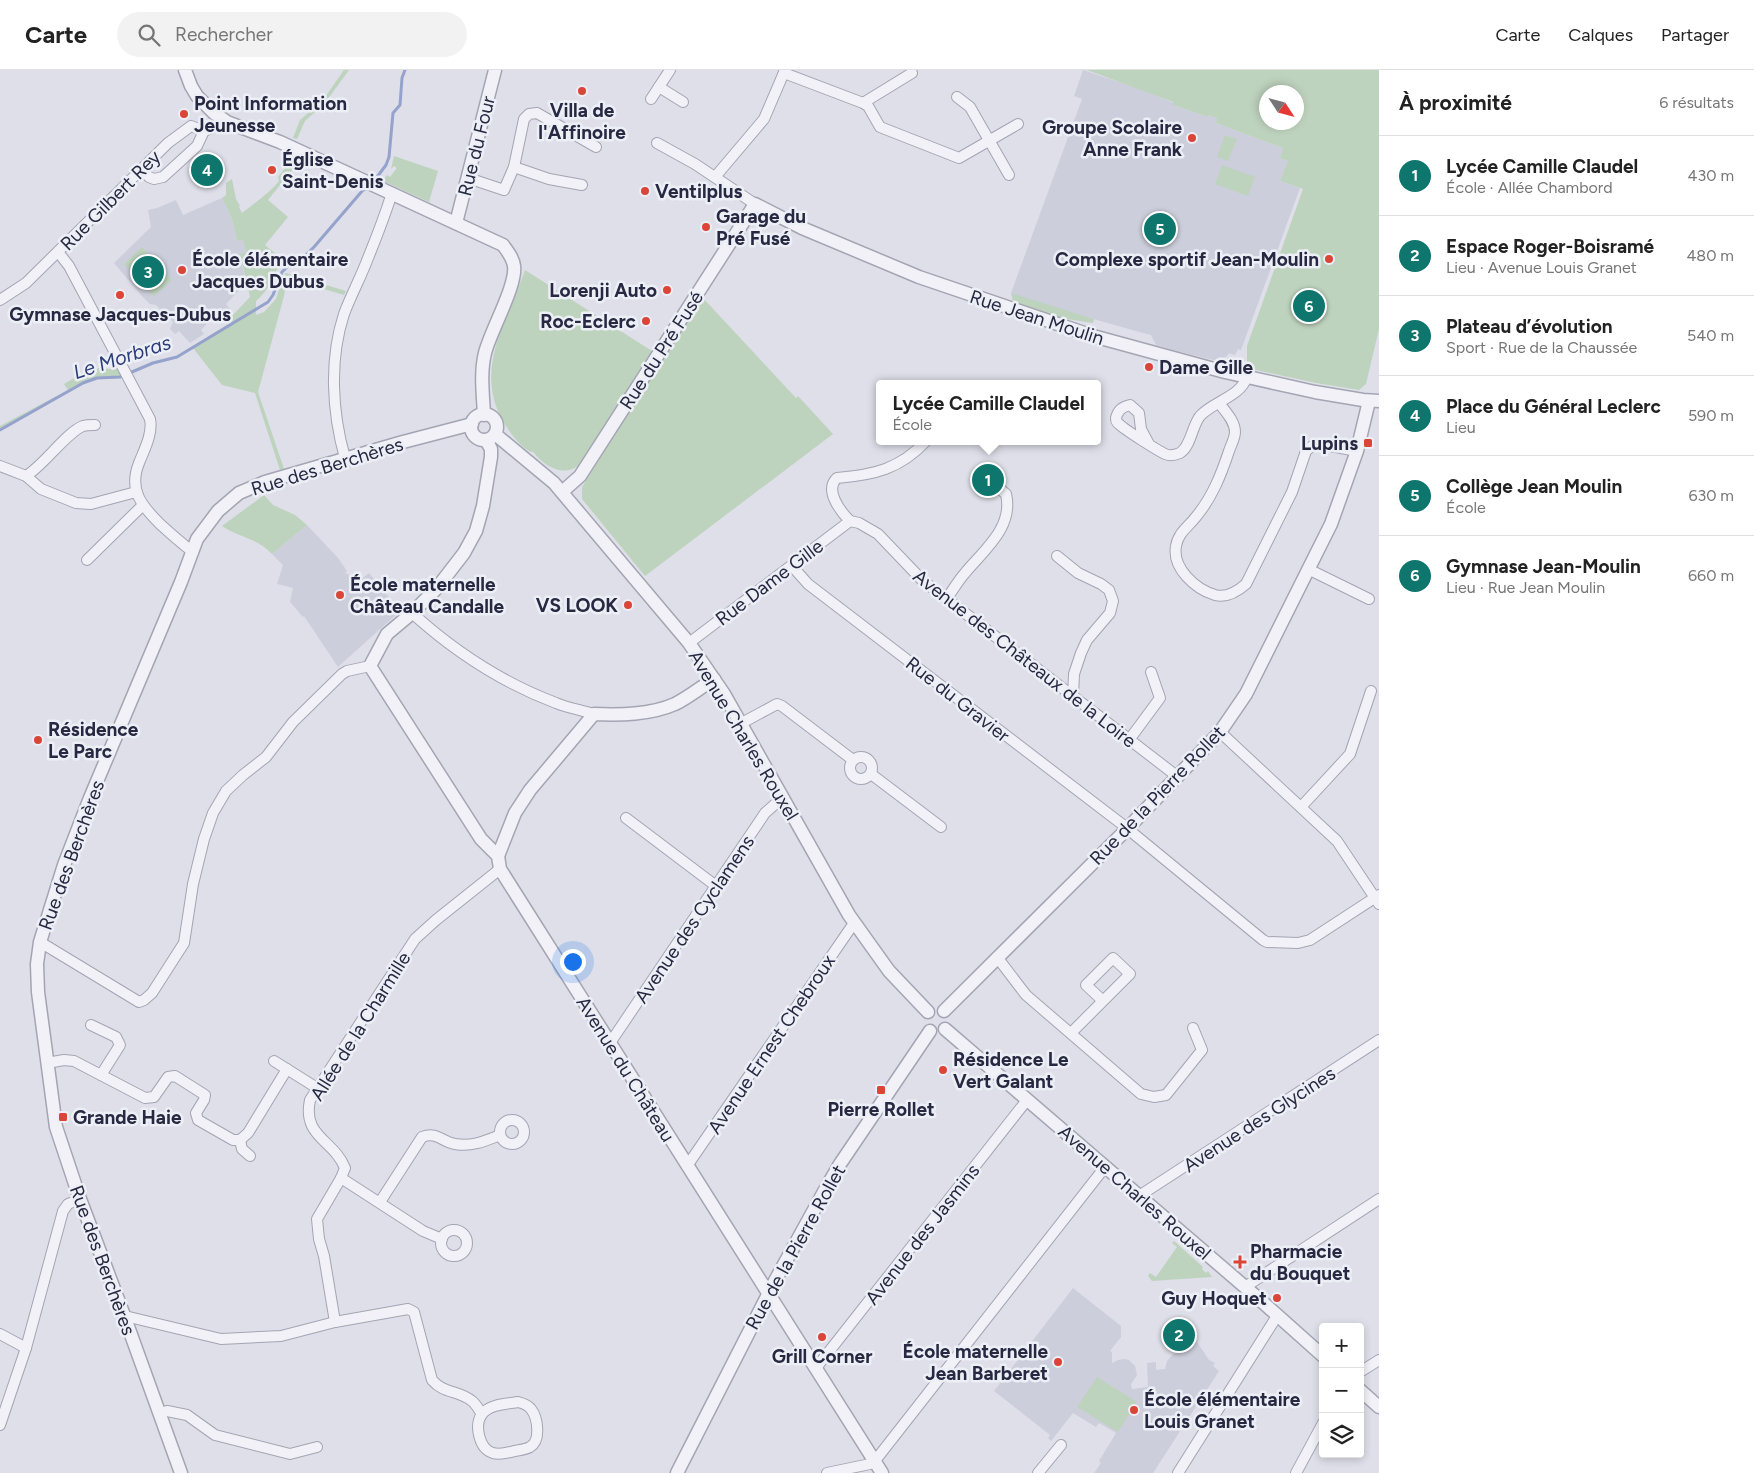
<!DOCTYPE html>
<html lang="fr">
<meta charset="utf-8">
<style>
:root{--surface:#fff;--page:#f2f2f2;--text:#222;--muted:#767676;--line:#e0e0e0;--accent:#0f766e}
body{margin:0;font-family:Figtree,sans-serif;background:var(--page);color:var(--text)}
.controls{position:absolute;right:15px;bottom:15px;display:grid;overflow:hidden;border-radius:5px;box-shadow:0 2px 8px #0003}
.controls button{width:45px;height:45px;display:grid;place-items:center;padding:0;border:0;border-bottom:1px solid var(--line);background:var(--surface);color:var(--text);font:25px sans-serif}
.compass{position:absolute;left:1259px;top:15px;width:45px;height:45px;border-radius:50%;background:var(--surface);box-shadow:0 2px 8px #0003;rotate:126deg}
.you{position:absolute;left:572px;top:891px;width:18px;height:18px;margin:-12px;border:4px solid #fff;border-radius:50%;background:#1a73e8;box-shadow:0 0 0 8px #1a73e833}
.badge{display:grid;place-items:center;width:32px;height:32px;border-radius:50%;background:var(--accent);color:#fff;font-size:16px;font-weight:700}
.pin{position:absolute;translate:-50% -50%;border:2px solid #fff;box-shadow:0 1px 5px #0006}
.popup{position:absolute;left:876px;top:310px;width:225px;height:65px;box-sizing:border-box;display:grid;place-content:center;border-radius:5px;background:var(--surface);filter:drop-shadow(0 1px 4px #0005);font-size:16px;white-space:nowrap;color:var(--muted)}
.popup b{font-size:19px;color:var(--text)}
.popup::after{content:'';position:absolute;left:50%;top:100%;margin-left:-10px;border:10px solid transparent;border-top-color:var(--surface)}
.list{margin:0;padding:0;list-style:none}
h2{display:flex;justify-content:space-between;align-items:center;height:65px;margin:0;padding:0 20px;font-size:21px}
h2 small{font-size:16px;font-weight:400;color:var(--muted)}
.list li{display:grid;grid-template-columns:32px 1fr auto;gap:15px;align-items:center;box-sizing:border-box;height:80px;padding:0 20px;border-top:1px solid var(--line)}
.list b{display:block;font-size:19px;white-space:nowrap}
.list p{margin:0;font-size:16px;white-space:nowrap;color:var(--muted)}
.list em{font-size:16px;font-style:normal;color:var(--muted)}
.icon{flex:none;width:28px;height:28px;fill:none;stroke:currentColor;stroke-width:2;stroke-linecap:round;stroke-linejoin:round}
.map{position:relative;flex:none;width:1379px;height:1403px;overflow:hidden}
header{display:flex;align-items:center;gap:30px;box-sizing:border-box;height:70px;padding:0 25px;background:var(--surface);border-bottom:1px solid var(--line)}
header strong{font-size:24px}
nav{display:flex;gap:28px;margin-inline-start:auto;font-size:18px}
.search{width:350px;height:45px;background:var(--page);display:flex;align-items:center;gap:12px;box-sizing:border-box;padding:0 18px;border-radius:28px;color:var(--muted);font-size:19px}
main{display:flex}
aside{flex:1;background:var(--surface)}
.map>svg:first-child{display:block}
.built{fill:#cccedb}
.green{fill:#bed3be;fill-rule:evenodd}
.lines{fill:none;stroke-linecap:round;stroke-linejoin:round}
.stream{stroke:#95a3cc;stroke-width:3}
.minor-casing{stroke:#a3a5b3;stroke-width:12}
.tertiary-casing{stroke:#a3a5b3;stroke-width:15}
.minor{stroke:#f1f1f7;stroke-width:10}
.tertiary{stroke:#f1f1f7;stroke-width:12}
.poi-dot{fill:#da4537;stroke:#edeff6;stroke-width:2}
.labels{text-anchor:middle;stroke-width:5;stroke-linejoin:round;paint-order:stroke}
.poi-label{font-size:19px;font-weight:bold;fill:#262941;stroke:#edeff6;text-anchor:start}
.street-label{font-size:19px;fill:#262941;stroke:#edeff6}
.water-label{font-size:20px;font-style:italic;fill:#2c3c78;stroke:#edeff6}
</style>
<header>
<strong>Carte</strong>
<div class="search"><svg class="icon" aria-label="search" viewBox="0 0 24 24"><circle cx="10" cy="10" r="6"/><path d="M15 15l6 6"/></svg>Rechercher</div>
<nav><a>Carte</a><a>Calques</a><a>Partager</a></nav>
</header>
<main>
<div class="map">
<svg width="1379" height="1403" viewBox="0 0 1379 1403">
<rect width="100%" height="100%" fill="#dedfe9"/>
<g class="built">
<polygon points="1083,0 1140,19 1174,33 1173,35 1208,47 1209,45 1218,48 1216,53 1283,78 1280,88 1288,91 1280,111 1300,118 1241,280 1238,279 1235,285 1229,283 1227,286 1217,291 1177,281 1156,275 1151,265 1143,263 1054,238 1011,223 1082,29 1074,26"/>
<polygon points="222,128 232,149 237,171 243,170 246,183 240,184 246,213 226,234 230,239 221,249 216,244 201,260 204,264 190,273 179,261 175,264 170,259 173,252 156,235 150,234 141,225 114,193 151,157 148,140 157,138 176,130 183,145"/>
<polygon points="307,455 338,488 347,501 345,503 354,507 358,512 369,503 400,541 338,597 304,546 303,547 290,532 293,518 277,514 283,495 272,484"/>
<polygon points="1073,1218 1121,1256 1121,1267 1110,1281 1112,1282 1112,1293 1118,1290 1124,1289 1129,1290 1135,1296 1137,1305 1131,1314 1132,1319 1148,1317 1147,1293 1156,1292 1156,1300 1165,1299 1167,1291 1172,1285 1178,1282 1187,1282 1186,1273 1197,1272 1209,1290 1215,1293 1213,1296 1219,1301 1153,1403 1094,1403 1101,1393 1099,1391 1116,1363 1099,1353 1096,1357 1073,1343 1051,1371 1048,1368 1050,1365 994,1321"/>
</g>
<g class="green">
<polygon points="344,0 349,0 325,33 305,51 297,69 293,68 300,50 323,30"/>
<path d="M1087,0H1379V259L1366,314L1359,320L1316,313L1247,298V276L1303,119L1280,111L1288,91L1280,88L1283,78L1216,53L1217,48L1209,45L1208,47L1173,35V32ZM1266,22H1296V52H1266Z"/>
<polygon points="1225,65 1237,69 1228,91 1217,87"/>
<path d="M287,80L301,89L268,130L288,147L265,175L281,188C277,203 268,221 256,231V245L264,242L276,229L282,209L286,203L346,221L344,225L287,208L284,226L258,322L284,399L280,400L255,323L222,315L193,278L209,266L229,254L231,247L250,227L240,184L246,182L243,170L237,171L232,149L222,128L226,125V113L232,109L236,129L240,136L239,137L242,143C253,134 271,122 279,111L278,107L289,93L283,87Z"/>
<polygon points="394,86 438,101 429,132 383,111 387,105 390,107 397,98 394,96 391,99"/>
<polygon points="1222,95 1255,107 1248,126 1215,114"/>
<polygon points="142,177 172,210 154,226 124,194"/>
<path d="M525,200L652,281L578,396C562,407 545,396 535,384C532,380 533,383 529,381C523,378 515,369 510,362C469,306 505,256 525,200Z"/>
<polygon points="1011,223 1094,249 1093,253 1060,248 1013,232"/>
<polygon points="702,227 796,328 798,326 833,364 645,506 582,429 582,417"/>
<polygon points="100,298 110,299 118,298 122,306 111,309 97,308 83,313 0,360 0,356 68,320 64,314 83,303"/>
<path d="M264,425L273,435L295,445L307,455L272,484C256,467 239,468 222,456Z"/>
<polygon points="1174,1171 1203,1197 1202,1199 1206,1203 1208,1201 1212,1207 1152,1211 1148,1206 1150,1203 1156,1207 1177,1177 1172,1173"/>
<polygon points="1097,1307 1137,1332 1118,1362 1077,1337"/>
</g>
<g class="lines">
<g class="stream">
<polyline points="374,111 386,95 389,87 393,43 400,35 402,8 405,0"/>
<polyline points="0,360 83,313 97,308 120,307 153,293 177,287 268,232 273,225 282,202 288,196 300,191 314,177 363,120 369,118"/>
</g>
<g class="minor-casing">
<g id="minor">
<polyline points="784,3 863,33 868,36 880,57 959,88 1018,54"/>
<polyline points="659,17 683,32"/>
<polyline points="957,27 970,37 1009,105"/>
<polyline points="651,29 670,0"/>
<polyline points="863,33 912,3"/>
<polyline points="204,61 227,52"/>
<polyline points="657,73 695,94 755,134"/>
<polyline points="514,97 549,109 582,115"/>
<polyline points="142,100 149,107 154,109 163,107 197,76 204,61"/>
<polyline points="715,107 764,49 785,0"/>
<polyline points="468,108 504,120 514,97 524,49 529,44 537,43 596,77"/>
<path d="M58,182L69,196L150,349C153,364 144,380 139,393C128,420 142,436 160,454C171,464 181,473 193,482"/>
<polyline points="0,230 26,213 168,73 191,56 204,61"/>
<path d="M1219,333C1225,341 1235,351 1235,362C1235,368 1231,375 1229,381C1221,405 1212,428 1195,448C1188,457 1178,463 1176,476C1172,498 1195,519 1215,525C1226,528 1238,521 1246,514L1292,422L1306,381L1312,376L1320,374L1357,381"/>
<path d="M1149,374L1141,359L1139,343L1130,335C1122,337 1118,340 1116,348C1116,350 1117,353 1119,354C1125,360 1157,380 1165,384C1169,386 1175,385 1180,383C1191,376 1192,356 1200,346C1214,331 1240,327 1247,307"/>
<path d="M345,388C332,342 329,290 344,244C351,225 361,207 368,188C377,166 385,145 392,123"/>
<polyline points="0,396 26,406 41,419 76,433 91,434 136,422"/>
<path d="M26,406C44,395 67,362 83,356C86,355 91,355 95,355"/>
<polyline points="850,451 859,453 878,464 922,510 1178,707"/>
<path d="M850,451C840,441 824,420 837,408C874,405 900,399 926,371"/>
<polyline points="1057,486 1078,503 1101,514 1109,520 1113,531 1110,543 1087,570 1081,583 1074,604 1073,626"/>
<polyline points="87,490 143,435"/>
<polyline points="792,496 808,514 1123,755 1263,870 1267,872 1298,873 1310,870 1379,825"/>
<polyline points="1308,499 1369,529"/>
<path d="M947,528C953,520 958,511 965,503C984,480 1014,457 1006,424L986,408"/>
<path d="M412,543C454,581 503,613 556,633C568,638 581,640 594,644"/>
<polyline points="689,573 850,451"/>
<polyline points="740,654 777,634 782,636 853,690"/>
<polyline points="1220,662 1337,771 1379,834"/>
<polyline points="1129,670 1160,628 1151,602"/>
<circle cx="861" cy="698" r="11"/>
<polyline points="871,704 941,757"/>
<polyline points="1301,737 1350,684 1371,621"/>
<polyline points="626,748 716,816"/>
<polyline points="40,872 139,932 144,930 152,923 184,873 193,814 204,769 213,743 226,721 243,705 266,687 293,652 342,604 347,601 370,596"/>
<polyline points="997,887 1026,925 1141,1024 1154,1027 1166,1025 1202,980 1193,958"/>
<polyline points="91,955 116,967 120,975 101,1005"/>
<polyline points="1071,963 1130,904 1113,888 1086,915 1103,931"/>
<polyline points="610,973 765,743 782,728"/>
<polyline points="274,991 317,1018"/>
<polyline points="47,993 64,990 74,991 145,1028 154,1027 168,1007 175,1006 205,1025 204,1030 196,1043 198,1050 233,1070 240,1070 248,1063 287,999"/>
<circle cx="512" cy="1062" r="12"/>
<polyline points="240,1070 242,1079 250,1086"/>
<polyline points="687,1096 854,853"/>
<polyline points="341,1108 423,1161 442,1169"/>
<polyline points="1139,1126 1379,970"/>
<path d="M380,1132L422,1067C437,1061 442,1072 455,1074C472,1077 485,1071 500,1065"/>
<circle cx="454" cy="1173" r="13"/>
<polyline points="1245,1217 1379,1129"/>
<path d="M125,1248L129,1247L221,1269L281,1266L335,1252L408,1239L414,1242L432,1310C444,1324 458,1320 472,1331C476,1334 479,1340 482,1344"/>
<path d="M335,1252L324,1186L319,1169L317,1149L341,1108L345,1098C334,1070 302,1067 310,1030L415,869L436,850L500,799"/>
<polyline points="0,1264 26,1278"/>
<polyline points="816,1298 1027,1030"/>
<polyline points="1360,1302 1379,1290"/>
<path d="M518,1332C522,1333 528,1335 531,1339C538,1348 541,1371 530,1377C525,1380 517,1380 511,1382C504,1383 499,1385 493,1383C479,1379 474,1355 482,1344C490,1334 507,1334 518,1332Z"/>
<polyline points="160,1343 167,1341 187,1345 215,1365 290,1384 317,1377"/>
<polyline points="0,1355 26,1278 63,1141 68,1134 80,1129"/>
<polyline points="827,1403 870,1394 878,1387 1105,1097"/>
<polyline points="1038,1403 1061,1375"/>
<polyline points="1178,1403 1277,1246"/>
<polyline points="1296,1403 1323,1353"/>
</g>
</g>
<g class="tertiary-casing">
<g id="tertiary">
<path d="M185,0L191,16L197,26L214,43L227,52L280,72L503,175C508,182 513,188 514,196C517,215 490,262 485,283C480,303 483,324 484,345"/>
<polyline points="456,153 495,0"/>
<circle cx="484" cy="357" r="13"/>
<polyline points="495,364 554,413 689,573 724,624 849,845 889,901 928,942"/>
<polyline points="486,370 491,379 491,387 483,436 476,461 464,483 437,518 412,543 387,564 370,596 481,769 498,786 500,799 882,1403"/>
<polyline points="562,422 580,406 755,134 802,158 919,207 1093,266 1225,302 1315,322 1363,330 1379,331"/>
<path d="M498,786L515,743L530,720L594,644C620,645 650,645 675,634C689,627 701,617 714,609"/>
<polyline points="944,941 1127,759 1220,662 1246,624 1331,454 1357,381 1369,331"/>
<polyline points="945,959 1259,1229 1323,1286"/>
<polyline points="1360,1320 1379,1337"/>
<polyline points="181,1403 125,1248 80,1129 56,1057 38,922 37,894 40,872 64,795 90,728 181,512 197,469 218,441 239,423 265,412 403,372 472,354"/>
<polyline points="677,1403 776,1209 826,1118 840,1094 930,961"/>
</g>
</g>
<use href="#minor" class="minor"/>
<use href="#tertiary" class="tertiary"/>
</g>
<g class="poi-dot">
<circle cx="582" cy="21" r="5"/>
<circle cx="184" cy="44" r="5"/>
<circle cx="1192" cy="68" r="5"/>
<circle cx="272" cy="100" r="5"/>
<circle cx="645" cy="121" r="5"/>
<circle cx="706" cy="157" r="5"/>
<circle cx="1329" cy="189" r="5"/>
<circle cx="182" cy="200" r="5"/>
<circle cx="667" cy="220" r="5"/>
<circle cx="120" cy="225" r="5"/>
<circle cx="646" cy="251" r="5"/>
<circle cx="1149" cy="297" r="5"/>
<rect x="1363" y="368" width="10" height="10" rx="2.5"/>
<circle cx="340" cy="525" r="5"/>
<circle cx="628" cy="535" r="5"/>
<circle cx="38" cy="670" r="5"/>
<circle cx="943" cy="1000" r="5"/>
<rect x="876" y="1015" width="10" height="10" rx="2.5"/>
<rect x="58" y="1042" width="10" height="10" rx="2.5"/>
<path d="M1237.5 1184.5h5v5h5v5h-5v5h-5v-5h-5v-5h5z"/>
<circle cx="1277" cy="1228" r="5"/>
<circle cx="822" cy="1267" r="5"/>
<circle cx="1058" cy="1292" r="5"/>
<circle cx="1134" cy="1340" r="5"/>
</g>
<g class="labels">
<g class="poi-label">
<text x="194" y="40">Point Information<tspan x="194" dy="22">Jeunesse</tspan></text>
<text x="582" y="47" text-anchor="middle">Villa de<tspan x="582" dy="22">l'Affinoire</tspan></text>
<text x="1182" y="64" text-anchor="end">Groupe Scolaire<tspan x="1182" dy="22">Anne Frank</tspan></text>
<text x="282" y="96">Église<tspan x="282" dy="22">Saint-Denis</tspan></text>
<text x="655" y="128">Ventilplus</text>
<text x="716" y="153">Garage du<tspan x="716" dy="22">Pré Fusé</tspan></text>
<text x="192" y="196">École élémentaire<tspan x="192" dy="22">Jacques Dubus</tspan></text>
<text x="1319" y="196" text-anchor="end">Complexe sportif Jean-Moulin</text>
<text x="657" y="227" text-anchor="end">Lorenji Auto</text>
<text x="120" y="251" text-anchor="middle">Gymnase Jacques-Dubus</text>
<text x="636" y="258" text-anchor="end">Roc-Eclerc</text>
<text x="1159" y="304">Dame Gille</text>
<text x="1358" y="380" text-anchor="end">Lupins</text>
<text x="350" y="521">École maternelle<tspan x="350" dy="22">Château Candalle</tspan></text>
<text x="618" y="542" text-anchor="end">VS LOOK</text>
<text x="48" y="666">Résidence<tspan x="48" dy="22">Le Parc</tspan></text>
<text x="953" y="996">Résidence Le<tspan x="953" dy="22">Vert Galant</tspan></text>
<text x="881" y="1046" text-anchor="middle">Pierre Rollet</text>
<text x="73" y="1054">Grande Haie</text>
<text x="1250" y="1188">Pharmacie<tspan x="1250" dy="22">du Bouquet</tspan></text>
<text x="1267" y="1235" text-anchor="end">Guy Hoquet</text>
<text x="1048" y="1288" text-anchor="end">École maternelle<tspan x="1048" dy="22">Jean Barberet</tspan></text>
<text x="822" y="1293" text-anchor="middle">Grill Corner</text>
<text x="1144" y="1336">École élémentaire<tspan x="1144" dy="22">Louis Granet</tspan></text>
</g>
<g class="street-label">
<text transform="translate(476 76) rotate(-76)" y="7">Rue du Four</text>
<text transform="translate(110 130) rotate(-45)" y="7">Rue Gilbert Rey</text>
<text transform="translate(1037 247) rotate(18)" y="7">Rue Jean Moulin</text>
<text transform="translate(661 280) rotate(-57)" y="7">Rue du Pré Fusé</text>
<text transform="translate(327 396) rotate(-17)" y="7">Rue des Berchères</text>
<text transform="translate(769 512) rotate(-37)" y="7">Rue Dame Gille</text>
<text transform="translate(1025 588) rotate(38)" y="7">Avenue des Châteaux de la Loire</text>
<text transform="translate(958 629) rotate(38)" y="7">Rue du Gravier</text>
<text transform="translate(744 665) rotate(59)" y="7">Avenue Charles Rouxel</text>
<text transform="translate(1157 725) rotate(-46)" y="7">Rue de la Pierre Rollet</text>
<text transform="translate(71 785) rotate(-70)" y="7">Rue des Berchères</text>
<text transform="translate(694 849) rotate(-56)" y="7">Avenue des Cyclamens</text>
<text transform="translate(360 956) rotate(-58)" y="7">Allée de la Charmille</text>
<text transform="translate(771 974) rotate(-56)" y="7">Avenue Ernest Chebroux</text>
<text transform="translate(626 999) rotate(58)" y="7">Avenue du Château</text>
<text transform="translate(1259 1049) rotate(-33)" y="7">Avenue des Glycines</text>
<text transform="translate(1135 1122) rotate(41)" y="7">Avenue Charles Rouxel</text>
<text transform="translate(922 1164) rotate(-52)" y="7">Avenue des Jasmins</text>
<text transform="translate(795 1177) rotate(-61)" y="7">Rue de la Pierre Rollet</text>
<text transform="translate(103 1190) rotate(70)" y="7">Rue des Berchères</text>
</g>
<g class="water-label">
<text transform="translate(122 287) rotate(-18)" y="7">Le Morbras</text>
</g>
</g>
</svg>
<div class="controls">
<button>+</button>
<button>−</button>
<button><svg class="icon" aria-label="layers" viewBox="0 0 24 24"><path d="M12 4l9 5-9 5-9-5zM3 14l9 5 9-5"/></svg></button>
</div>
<svg class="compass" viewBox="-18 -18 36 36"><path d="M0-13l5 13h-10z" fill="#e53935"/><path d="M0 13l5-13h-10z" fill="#767676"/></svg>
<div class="you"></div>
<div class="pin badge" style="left:988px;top:410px">1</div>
<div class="popup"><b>Lycée Camille Claudel</b>École</div>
<div class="pin badge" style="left:1179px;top:1265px">2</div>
<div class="pin badge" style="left:148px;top:202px">3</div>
<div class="pin badge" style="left:207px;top:100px">4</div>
<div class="pin badge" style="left:1160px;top:159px">5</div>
<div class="pin badge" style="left:1309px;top:236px">6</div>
</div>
<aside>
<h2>À proximité<small>6 résultats</small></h2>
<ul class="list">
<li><span class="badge">1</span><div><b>Lycée Camille Claudel</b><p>École · Allée Chambord</p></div><em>430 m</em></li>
<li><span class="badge">2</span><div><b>Espace Roger-Boisramé</b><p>Lieu · Avenue Louis Granet</p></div><em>480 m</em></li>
<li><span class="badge">3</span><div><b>Plateau d’évolution</b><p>Sport · Rue de la Chaussée</p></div><em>540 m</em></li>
<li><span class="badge">4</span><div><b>Place du Général Leclerc</b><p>Lieu</p></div><em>590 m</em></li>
<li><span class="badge">5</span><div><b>Collège Jean Moulin</b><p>École</p></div><em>630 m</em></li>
<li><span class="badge">6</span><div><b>Gymnase Jean-Moulin</b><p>Lieu · Rue Jean Moulin</p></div><em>660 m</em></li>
</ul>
</aside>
</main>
